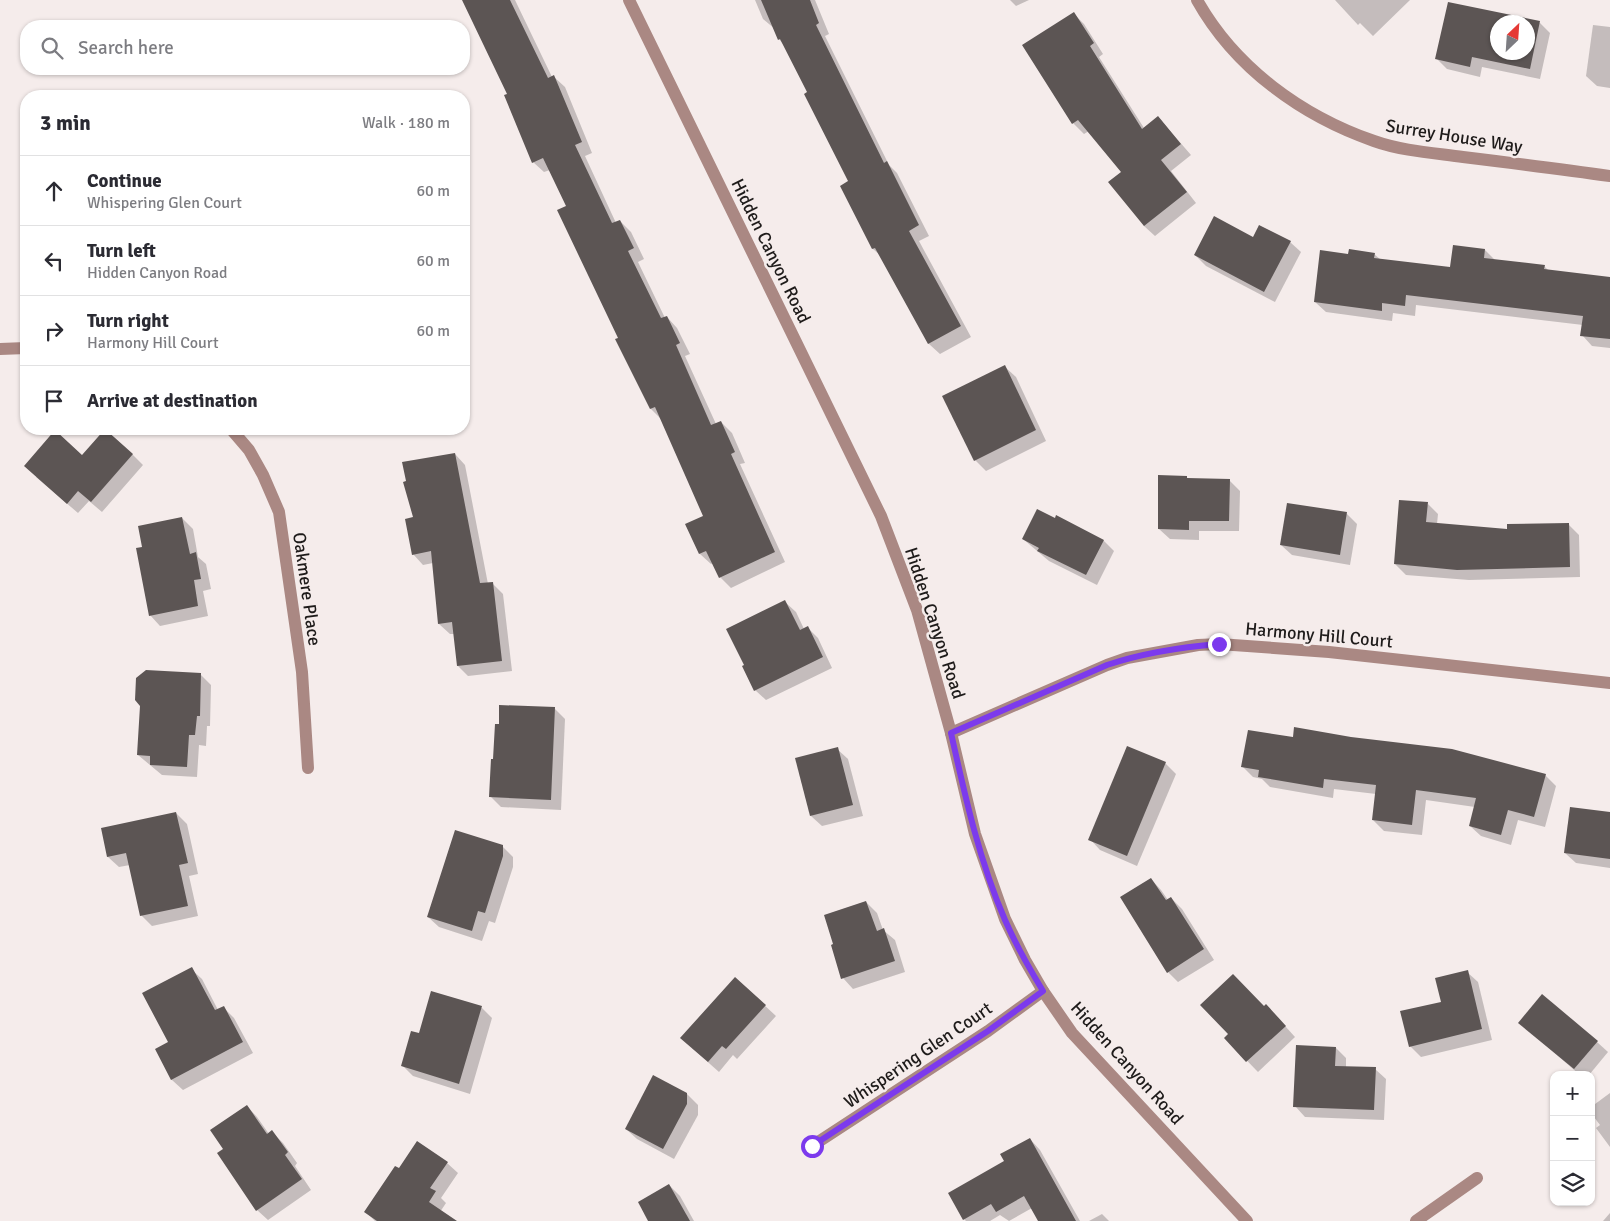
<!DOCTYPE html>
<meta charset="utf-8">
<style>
:root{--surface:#fff;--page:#f7f7f7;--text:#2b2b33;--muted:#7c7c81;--line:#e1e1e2}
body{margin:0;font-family:Signika,sans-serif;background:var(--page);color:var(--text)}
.controls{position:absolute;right:15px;bottom:15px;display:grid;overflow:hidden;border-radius:10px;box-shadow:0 1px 4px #0004}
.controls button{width:45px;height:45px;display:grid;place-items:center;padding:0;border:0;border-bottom:1px solid var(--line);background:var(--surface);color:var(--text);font:25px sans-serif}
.compass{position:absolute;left:1490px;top:15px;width:45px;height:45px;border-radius:50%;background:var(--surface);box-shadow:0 1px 4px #0004;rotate:25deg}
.stop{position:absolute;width:15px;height:15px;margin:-11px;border:4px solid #7c3aed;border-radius:50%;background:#fff}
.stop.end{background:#7c3aed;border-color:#fff;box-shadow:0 1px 5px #0008}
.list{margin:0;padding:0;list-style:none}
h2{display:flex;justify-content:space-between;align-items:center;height:65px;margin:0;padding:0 20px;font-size:21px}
h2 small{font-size:16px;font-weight:400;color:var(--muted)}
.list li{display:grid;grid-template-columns:32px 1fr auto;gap:15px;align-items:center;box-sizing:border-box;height:70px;padding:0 20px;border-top:1px solid var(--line)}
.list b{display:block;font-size:19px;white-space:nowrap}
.list p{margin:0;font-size:16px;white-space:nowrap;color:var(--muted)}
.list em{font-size:16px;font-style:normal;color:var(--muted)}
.icon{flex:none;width:28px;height:28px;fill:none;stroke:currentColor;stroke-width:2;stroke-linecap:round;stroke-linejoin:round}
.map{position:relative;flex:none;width:1610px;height:1221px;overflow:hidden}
.search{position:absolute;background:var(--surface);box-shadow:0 1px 4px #0004;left:20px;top:20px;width:450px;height:55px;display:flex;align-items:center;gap:12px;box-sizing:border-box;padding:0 18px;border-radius:20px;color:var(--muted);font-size:19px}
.panel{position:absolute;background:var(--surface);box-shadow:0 1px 4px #0004;left:20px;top:90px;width:450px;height:345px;border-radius:20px}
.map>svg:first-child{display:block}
.shadow{fill:#0003;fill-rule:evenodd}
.building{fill:#5c5554;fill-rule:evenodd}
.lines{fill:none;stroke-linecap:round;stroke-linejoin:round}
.minor{stroke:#aa8883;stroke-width:12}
.route{stroke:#7c3aed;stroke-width:6}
.labels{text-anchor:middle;stroke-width:5;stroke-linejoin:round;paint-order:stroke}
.street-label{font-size:18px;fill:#1e1b1a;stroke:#f5eceb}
</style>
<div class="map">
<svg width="1610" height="1221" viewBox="0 0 1610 1221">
<rect width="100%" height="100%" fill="#f5eceb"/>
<g class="shadow">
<polygon points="474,0 515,0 552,77 554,77 565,87 592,153 585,156 616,223 620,221 631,232 644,259 638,262 665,318 667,317 677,328 690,354 685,356 716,424 721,422 732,433 745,463 740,464 785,562 731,588 720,577 713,563 711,564 700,554 686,525 705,516 661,419 651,409 620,338 567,207 550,170 544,172 533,162"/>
<polygon points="755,0 815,0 829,34 825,36 889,165 897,173 929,236 919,241 971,337 940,354 929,344 881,256 873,249 850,182 809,93 784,45 779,39 775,29 763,19"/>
<polygon points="1010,0 1029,0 1016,6"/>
<polygon points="1335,0 1410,0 1373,36 1360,23 1358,25"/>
<path d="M1449,3L1540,23L1550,33L1540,79L1482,67L1480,77L1447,69L1437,59ZM1498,22H1528V52H1498Z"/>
<polygon points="1074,14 1084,24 1103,54 1099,57 1144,128 1158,117 1191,155 1171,171 1196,203 1155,236 1144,226 1123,172 1089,131 1084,134 1073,123 1023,45"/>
<polygon points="1593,25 1610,27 1610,88 1597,86 1586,76"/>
<polygon points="1253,238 1290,242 1301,252 1275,302 1206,266 1195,255"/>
<polygon points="1485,250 1495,260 1544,266 1549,271 1610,279 1610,348 1592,346 1582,335 1583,325 1416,305 1415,316 1393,313 1392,321 1326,312 1315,302 1349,255 1374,254 1381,260 1451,268"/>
<polygon points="1005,367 1016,377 1046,441 986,471 975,460"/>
<polygon points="393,429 405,429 397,432"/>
<polygon points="132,454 143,465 102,512 89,501 78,513 36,477 82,457"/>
<polygon points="455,454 465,465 488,584 492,583 503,594 512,671 468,676 458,666 455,634 450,634 439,624 433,563 423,565 413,554 414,518"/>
<polygon points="1186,477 1189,479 1229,480 1240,491 1239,531 1199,531 1199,540 1170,539 1159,529"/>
<polygon points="1428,504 1438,514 1437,524 1508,531 1568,524 1579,535 1580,577 1469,580 1406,575 1395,564"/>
<polygon points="1346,513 1357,524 1350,565 1292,555 1281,545"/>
<polygon points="182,518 193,529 198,557 206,564 211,589 203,591 208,616 160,626 150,615 144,548"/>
<polygon points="1023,539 1104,541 1114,551 1097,585 1049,561"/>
<polygon points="785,602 796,612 804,629 808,628 818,638 832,668 766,700 755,690 746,666"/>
<polygon points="201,675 211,685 210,726 207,726 206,746 199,745 197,777 162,775 138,755"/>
<polygon points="554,708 565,719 561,810 501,807 490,796"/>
<polygon points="837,749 848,759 863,816 822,826 811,816"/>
<polygon points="1165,763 1176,774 1137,866 1100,850 1090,839"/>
<polygon points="1243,767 1545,775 1556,786 1545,827 1518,820 1511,845 1481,836 1470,826 1475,807 1426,800 1422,835 1384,831 1373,820 1376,794 1334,789 1333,798 1270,787 1262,779 1253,777"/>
<polygon points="176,813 187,824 198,874 189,876 198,916 152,926 141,915 130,865 119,867 108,857 102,829"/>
<polygon points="1610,813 1610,868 1576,863 1565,853"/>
<polygon points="502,846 513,857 513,867 495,923 489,921 482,941 439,927 428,917"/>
<polygon points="1151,879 1161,890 1168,900 1171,898 1182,909 1214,960 1178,982 1168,972"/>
<polygon points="866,902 877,913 883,930 895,940 905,972 853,989 843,978"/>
<polygon points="191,969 202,979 218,1010 223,1007 234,1018 253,1053 183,1090 172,1080 156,1050 170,1042"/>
<polygon points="1467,972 1478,982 1492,1040 1421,1057 1410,1046"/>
<polygon points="735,978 776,1016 737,1059 733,1055 719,1072 692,1048"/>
<polygon points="432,993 482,1008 492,1018 470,1094 413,1076 402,1065 420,1035"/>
<polygon points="1264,1007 1276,1016 1295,1037 1258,1072 1226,1039"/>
<polygon points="1520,1023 1597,1042 1608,1052 1589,1075 1580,1075"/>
<polygon points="1336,1048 1346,1058 1346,1067 1375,1069 1386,1079 1384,1120 1305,1117 1295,1106"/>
<polygon points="1610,1093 1610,1147 1596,1128 1600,1125 1591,1113 1591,1107"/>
<polygon points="687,1094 698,1105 698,1115 674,1159 637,1139 626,1129"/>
<polygon points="247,1106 257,1117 269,1134 272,1132 283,1143 297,1163 295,1166 311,1190 268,1220 257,1210 224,1149"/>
<polygon points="1030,1139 1040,1150 1080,1221 1039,1221 1032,1208 1009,1221 1000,1215 990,1221 966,1221 964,1219 1006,1162"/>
<polygon points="447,1163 458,1173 441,1198 446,1203 440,1212 450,1221 375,1221 366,1212 399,1170"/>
<polygon points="669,1185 680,1196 694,1221 650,1221"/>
<polygon points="1610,1213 1610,1221 1603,1221"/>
<polygon points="1102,1214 1109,1221 1089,1221"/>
</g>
<g class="building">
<polygon points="462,0 510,0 548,78 554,75 582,142 575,145 612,223 620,220 634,248 628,251 661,318 667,316 680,343 676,345 711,425 721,421 735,452 731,454 775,552 719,578 706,551 699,554 685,524 703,516 655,407 650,409 615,339 618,338 557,210 566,206 543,158 532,163 504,95 507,94"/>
<polygon points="761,0 810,0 819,23 816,25 884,163 887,161 919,225 909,231 961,326 928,344 875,248 872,249 840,186 848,181 804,94 807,92 780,39 778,40"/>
<path d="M1448,2L1540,21L1530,69L1472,57L1470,67L1435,59ZM1498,22H1528V52H1498Z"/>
<polygon points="1074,12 1094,43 1090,46 1142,129 1158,116 1181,144 1161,160 1187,192 1144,226 1108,182 1121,172 1078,120 1072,124 1022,45"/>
<polygon points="1214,216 1253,237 1259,225 1291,241 1264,292 1194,255"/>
<polygon points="1453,245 1485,249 1484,258 1545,265 1544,269 1610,277 1610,339 1580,336 1583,316 1406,295 1405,306 1382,303 1382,311 1314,302 1320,250 1348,254 1349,249 1375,253 1374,258 1450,267"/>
<polygon points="1005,365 1036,430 974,461 942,396"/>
<polygon points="105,429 133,454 91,502 78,491 67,504 24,466 55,430 82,455"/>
<polygon points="455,453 480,583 493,582 502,661 457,666 452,622 438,624 431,551 412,555 405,519 413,517 403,482 406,481 402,462"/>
<polygon points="1158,475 1187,476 1187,478 1230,479 1229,521 1189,521 1189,530 1158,529"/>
<polygon points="1399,500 1428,502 1426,522 1507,529 1507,524 1569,523 1570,567 1457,570 1394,564"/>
<polygon points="1287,503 1347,512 1340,555 1280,545"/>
<polygon points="1037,509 1055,518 1056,515 1104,540 1086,575 1037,551 1039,548 1022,539"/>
<polygon points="182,517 190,554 196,552 201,579 194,580 198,606 149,616 136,548 142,547 138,526"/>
<polygon points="785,600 800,630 808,626 823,657 754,691 742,666 744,665 726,629"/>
<polygon points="146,670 201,673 200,716 197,716 195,735 189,735 187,767 150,765 150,756 137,755 140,706 135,700 136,678"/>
<polygon points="499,705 555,707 551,800 489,797 491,759 493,759 495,724 499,724"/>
<polygon points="1294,727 1351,737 1452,749 1546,774 1534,817 1508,810 1501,835 1469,826 1476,798 1416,790 1412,825 1372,820 1376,785 1324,779 1323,788 1258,777 1259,770 1241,767 1248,730 1293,737"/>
<polygon points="1127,746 1166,762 1127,856 1088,840"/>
<polygon points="838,747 853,805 810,816 795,758"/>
<polygon points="1570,807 1610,812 1610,859 1564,853"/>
<polygon points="176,812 188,863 179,865 188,906 140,916 126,853 107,857 101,828"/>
<polygon points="455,830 503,845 503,856 485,913 478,911 472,931 427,917"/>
<polygon points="1151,878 1166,900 1171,897 1204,949 1167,973 1120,897"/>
<polygon points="866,901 877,931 884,928 895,961 841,979 831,945 833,944 824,915"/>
<polygon points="192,967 215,1010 224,1006 243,1042 171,1080 155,1049 168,1042 142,993"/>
<polygon points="1468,970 1482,1029 1409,1047 1400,1011 1441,1002 1435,978"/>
<polygon points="1233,974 1264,1006 1266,1004 1286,1026 1246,1062 1224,1038 1228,1034 1200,1005"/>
<polygon points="735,977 766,1005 726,1049 722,1046 708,1062 680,1038"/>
<polygon points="431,991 482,1006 459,1084 401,1066 411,1031 419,1033"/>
<polygon points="1542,994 1598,1041 1574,1069 1518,1023"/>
<polygon points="1296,1045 1336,1047 1335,1066 1376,1067 1374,1110 1293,1107"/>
<polygon points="653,1075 687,1093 687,1104 663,1149 625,1129"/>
<polygon points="247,1105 267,1134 272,1130 288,1152 285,1155 302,1179 256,1211 217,1153 223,1149 210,1130"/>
<polygon points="1030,1138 1076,1221 1038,1221 1024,1196 996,1212 991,1204 963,1220 948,1193 1004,1161 1000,1154"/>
<polygon points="417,1141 448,1162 430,1188 436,1191 429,1202 457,1221 377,1221 364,1212 395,1166 399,1168"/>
<polygon points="669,1184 690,1221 648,1221 638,1202"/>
</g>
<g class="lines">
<g class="minor">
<polyline points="629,0 881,516 917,610 951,733 975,834 1005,919 1025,960 1043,991 1072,1033 1247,1221"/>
<path d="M1197,0C1235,68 1302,116 1374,141C1402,151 1434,153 1463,157C1512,163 1561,169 1610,176"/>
<polyline points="0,349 26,348"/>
<polyline points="231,429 249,450 263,475 279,512 302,672 308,768"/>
<polyline points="951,733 1107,665 1127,658 1198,645 1219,644 1329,652 1610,683"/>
<polyline points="812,1146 988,1031 1043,991"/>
<polyline points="1416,1221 1477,1178"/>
</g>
</g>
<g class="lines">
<path class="route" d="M812,1146L988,1031L1043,991C1029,968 1016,945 1005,920C979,860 965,796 951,733L1107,665C1143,653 1182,647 1219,644"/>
</g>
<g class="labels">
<g class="street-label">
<text transform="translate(1454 136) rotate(9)" y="6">Surrey House Way</text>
<text transform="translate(771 251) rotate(64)" y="6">Hidden Canyon Road</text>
<text transform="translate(307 589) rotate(82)" y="6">Oakmere Place</text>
<text transform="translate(935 623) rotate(72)" y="6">Hidden Canyon Road</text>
<text transform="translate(1319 635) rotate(5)" y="6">Harmony Hill Court</text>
<text transform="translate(918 1055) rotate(-34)" y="6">Whispering Glen Court</text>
<text transform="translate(1127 1063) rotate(48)" y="6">Hidden Canyon Road</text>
</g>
</g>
</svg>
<div class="controls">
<button>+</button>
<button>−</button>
<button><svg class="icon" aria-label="layers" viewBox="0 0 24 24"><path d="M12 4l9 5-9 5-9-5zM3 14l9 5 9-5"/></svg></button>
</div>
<svg class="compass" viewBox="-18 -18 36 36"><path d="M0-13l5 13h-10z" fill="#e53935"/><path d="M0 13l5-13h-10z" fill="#7c7c81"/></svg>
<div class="stop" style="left:812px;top:1146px"></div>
<div class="stop end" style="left:1219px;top:644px"></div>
<div class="search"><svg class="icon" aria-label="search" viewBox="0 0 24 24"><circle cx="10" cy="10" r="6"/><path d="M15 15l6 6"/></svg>Search here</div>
<section class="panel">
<h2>3 min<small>Walk · 180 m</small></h2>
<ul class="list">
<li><svg class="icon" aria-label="ahead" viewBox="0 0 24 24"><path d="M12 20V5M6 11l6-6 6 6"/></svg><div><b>Continue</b><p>Whispering Glen Court</p></div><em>60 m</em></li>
<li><svg class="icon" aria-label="left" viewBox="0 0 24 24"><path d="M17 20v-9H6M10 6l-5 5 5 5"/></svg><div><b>Turn left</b><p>Hidden Canyon Road</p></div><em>60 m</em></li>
<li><svg class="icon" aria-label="right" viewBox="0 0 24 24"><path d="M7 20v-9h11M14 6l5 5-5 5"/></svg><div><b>Turn right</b><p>Harmony Hill Court</p></div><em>60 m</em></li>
<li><svg class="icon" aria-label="arrive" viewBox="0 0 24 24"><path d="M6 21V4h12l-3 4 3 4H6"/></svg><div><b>Arrive at destination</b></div></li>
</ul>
</section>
</div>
